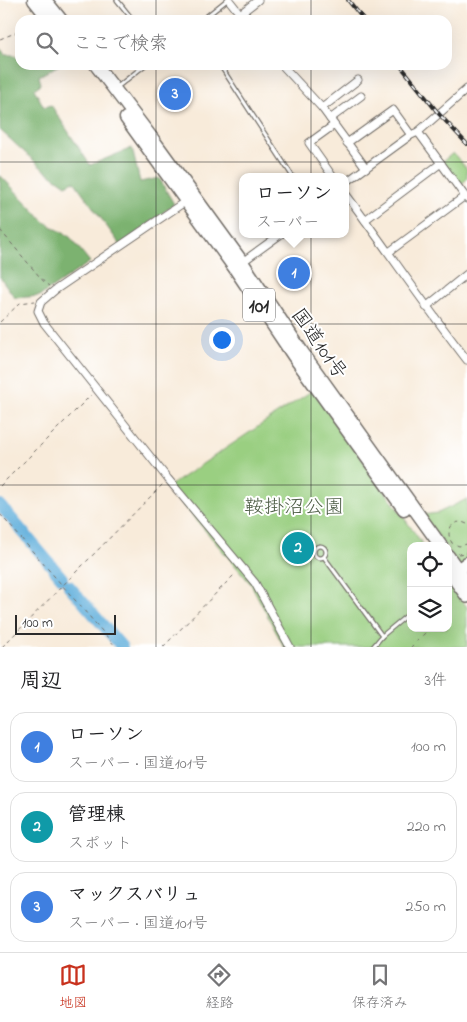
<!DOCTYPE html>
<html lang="ja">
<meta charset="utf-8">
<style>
:root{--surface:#fff;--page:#f2f2f2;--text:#202124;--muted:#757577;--line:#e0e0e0;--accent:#c8321e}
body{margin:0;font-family:"Indie Flower","Klee One",sans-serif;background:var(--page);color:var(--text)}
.controls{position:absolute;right:15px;bottom:15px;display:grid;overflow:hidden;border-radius:10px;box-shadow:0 5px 20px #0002}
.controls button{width:45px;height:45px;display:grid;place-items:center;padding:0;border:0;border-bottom:1px solid var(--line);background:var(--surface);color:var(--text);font:25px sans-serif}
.scale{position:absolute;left:15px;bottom:12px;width:101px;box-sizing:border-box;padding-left:5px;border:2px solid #2b2b2b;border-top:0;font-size:14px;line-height:18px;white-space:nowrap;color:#2b2b2b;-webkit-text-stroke:4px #fff;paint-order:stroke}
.you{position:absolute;left:221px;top:339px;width:18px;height:18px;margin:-12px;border:4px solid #fff;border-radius:50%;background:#1a73e8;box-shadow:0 0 0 8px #1a73e833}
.badge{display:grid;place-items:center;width:32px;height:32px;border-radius:50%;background:var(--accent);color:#fff;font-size:16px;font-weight:700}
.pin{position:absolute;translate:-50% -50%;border:2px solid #fff;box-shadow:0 1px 5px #0006}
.popup{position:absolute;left:239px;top:173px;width:110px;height:65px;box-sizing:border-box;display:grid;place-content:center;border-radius:10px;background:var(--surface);filter:drop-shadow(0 1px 4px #0005);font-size:16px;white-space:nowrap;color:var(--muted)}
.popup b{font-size:19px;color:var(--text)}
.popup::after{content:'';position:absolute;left:50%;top:100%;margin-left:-10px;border:10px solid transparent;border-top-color:var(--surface)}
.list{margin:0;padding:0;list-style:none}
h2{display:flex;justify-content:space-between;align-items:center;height:65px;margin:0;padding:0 20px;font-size:21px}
h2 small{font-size:16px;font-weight:400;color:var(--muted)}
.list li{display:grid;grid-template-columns:32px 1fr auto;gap:15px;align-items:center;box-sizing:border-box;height:70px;margin:0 10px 10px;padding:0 10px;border:1px solid var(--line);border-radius:15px}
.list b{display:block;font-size:19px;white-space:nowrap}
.list p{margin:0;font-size:16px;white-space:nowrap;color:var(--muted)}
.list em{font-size:16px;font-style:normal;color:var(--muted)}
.icon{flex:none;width:28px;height:28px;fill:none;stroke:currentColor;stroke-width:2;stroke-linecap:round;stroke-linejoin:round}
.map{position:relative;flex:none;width:467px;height:647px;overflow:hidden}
.search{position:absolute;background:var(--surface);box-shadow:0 5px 20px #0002;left:15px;right:15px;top:15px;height:55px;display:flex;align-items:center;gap:12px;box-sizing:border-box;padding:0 18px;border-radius:15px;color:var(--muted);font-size:19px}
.sheet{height:305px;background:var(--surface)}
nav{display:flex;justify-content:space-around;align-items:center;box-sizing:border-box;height:70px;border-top:1px solid var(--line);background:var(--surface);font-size:14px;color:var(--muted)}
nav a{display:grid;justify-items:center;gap:2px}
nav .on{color:var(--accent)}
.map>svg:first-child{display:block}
.green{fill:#9acf81;stroke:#627d56}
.forest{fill:#7bb26f;stroke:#536e4d}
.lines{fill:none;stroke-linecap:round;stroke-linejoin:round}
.river{stroke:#63b0dc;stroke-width:12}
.lane-casing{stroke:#736e68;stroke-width:5.5}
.street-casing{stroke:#736e68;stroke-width:9}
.primary-casing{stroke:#736e68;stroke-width:14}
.highway-casing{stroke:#736e68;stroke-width:15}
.path{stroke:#736e68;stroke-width:1;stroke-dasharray:4 4;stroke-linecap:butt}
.lane{stroke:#fff;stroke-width:3}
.street{stroke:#fff;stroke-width:7}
.primary{stroke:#fff;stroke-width:11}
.highway{stroke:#fff;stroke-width:12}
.rail-casing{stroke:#2b2b2b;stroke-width:4}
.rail{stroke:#fff;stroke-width:2;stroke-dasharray:5.5;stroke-linecap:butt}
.grid{fill:none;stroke:#2b2b2b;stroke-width:1;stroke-opacity:0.55}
.labels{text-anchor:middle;stroke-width:4;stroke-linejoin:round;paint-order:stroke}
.shield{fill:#fff;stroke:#6b6b6b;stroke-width:1}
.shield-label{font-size:19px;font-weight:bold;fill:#2b2b2b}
.street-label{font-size:20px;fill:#2b2b2b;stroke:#fff}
.park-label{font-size:20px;fill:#4c5c45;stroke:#fff}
</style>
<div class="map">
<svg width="467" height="647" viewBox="0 0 467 647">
<rect width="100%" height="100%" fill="#fff"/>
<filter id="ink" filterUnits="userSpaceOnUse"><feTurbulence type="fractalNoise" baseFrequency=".02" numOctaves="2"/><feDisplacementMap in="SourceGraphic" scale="10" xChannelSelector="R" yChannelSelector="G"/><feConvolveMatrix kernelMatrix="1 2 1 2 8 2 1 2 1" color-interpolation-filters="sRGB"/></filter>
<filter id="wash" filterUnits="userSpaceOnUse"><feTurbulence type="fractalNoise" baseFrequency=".0096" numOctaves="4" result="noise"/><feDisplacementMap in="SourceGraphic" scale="20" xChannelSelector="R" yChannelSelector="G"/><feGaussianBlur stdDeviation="1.12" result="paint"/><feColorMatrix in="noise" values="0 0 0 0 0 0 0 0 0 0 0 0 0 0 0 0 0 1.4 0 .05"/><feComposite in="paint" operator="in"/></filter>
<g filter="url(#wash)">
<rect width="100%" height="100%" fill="#f8ebda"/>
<g class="green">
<polygon points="453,153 467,169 467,179 460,185 442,162"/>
<polygon points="313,390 424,546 411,546 411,628 448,628 448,581 467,607 467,647 284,647 251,584 168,487"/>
<polygon points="467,499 467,576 448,550 448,546 445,546 423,515 438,513"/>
</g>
<g class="forest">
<polygon points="0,47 5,55 16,55 20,60 20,65 59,65 39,76 41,84 34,89 44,107 51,105 90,165 132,148 140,182 159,178 174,204 121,246 74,181 66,185 43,169 0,130"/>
<polygon points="0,175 45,222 70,237 90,262 40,296 15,298 0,277"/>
</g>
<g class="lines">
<g class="river">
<polyline points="0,505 62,578"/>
<polyline points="69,586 122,647"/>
</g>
</g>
</g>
<g filter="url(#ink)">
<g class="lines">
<g class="lane-casing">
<g id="lane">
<polyline points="117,0 133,20"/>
<polyline points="202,20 227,0"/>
<polyline points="220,65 293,177"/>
<polyline points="116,88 145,65"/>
<circle cx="320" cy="552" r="6"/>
<polyline points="324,557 382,636"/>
<polyline points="373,647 382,636 411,612"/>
</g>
</g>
<g class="street-casing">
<g id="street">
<polyline points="229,0 245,20"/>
<polyline points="240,14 258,0"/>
<polyline points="282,65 322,108 366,168"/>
<polyline points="322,108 358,80"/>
<polyline points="330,119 361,96"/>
<polyline points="418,132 467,199"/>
<polyline points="347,143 393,110 411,135"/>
<polyline points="333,177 309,143 334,125"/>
<polyline points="345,183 411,135 418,132 467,89"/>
<path d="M345,193C386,248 425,306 467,360"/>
<polyline points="186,201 55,290 41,302 38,311 44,323 168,479 255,583 290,647"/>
<polyline points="365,220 441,163"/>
<polyline points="389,252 465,196"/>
<polyline points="241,263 281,234"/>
<polyline points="426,307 467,274"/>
</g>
</g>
<g class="primary-casing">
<g id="primary">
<polyline points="458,570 467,582"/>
<polyline points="451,575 467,597"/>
</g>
</g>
<g class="highway-casing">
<g id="highway">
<polyline points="34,0 50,20"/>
<polyline points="45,0 61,20"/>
<polyline points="96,65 154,141 242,262 302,352 441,546"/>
<polyline points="126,118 234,267 293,355 404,509"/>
<polyline points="448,556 458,570"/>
<polyline points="448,571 451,575 467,563"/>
</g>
</g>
<g class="path">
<polyline points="0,39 20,31"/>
<polyline points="0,230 45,283 49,286"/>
<polyline points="0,322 20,303 35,301"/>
<polyline points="0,486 92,394"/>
<polyline points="0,514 116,647"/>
<path d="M467,524C453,517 444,531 452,543L459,546L467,544"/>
<polyline points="458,554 467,553"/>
<polyline points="2,647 163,484"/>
<polyline points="163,647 236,573"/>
<polyline points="411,647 430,628"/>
</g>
<use href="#lane" class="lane"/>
<use href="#street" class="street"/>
<use href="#primary" class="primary"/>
<use href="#highway" class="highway"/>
<g class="rail-casing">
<g id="rail">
<polyline points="348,0 364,20"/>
<polyline points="400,65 439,114 467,144"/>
</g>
</g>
<use href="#rail" class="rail"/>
</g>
</g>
<path class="grid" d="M156,0V20M311,0V20M156,65V647M311,65V647M0,162H467M0,324H467M0,485H467"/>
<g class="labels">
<rect class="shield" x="243" y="288.5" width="32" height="33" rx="4"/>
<g class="shield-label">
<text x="259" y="312">101</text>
</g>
<g class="street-label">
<text transform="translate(320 343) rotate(55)" y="7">国道101号</text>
</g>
<g class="park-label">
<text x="294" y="513">鞍掛沼公園</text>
</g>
</g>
</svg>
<div class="controls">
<button><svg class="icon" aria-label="locate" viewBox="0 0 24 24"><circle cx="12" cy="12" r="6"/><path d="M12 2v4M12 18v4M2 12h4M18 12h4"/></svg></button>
<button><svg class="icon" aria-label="layers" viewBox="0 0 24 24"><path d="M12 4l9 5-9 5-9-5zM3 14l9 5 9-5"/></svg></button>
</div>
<div class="scale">100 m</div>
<div class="you"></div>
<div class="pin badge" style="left:294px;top:273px;background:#3f7fe0">1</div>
<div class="popup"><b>ローソン</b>スーパー</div>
<div class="pin badge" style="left:298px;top:548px;background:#0f9aa8">2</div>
<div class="pin badge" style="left:175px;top:94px;background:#3f7fe0">3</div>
<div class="search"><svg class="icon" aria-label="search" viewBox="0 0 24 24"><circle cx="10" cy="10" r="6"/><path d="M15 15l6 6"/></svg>ここで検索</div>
</div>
<section class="sheet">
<h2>周辺<small>3件</small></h2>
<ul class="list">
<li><span class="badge" style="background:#3f7fe0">1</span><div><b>ローソン</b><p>スーパー · 国道101号</p></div><em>100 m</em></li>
<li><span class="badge" style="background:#0f9aa8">2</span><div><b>管理棟</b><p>スポット</p></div><em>220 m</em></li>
<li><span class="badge" style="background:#3f7fe0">3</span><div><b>マックスバリュ</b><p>スーパー · 国道101号</p></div><em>250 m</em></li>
</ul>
</section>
<nav>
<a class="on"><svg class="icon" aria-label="map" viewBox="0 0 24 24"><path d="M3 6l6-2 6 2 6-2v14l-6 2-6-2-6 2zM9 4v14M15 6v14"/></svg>地図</a>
<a><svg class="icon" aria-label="directions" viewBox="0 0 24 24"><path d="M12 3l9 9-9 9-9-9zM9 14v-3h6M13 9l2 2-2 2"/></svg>経路</a>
<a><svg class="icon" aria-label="saved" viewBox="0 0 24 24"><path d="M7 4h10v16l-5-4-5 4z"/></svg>保存済み</a>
</nav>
